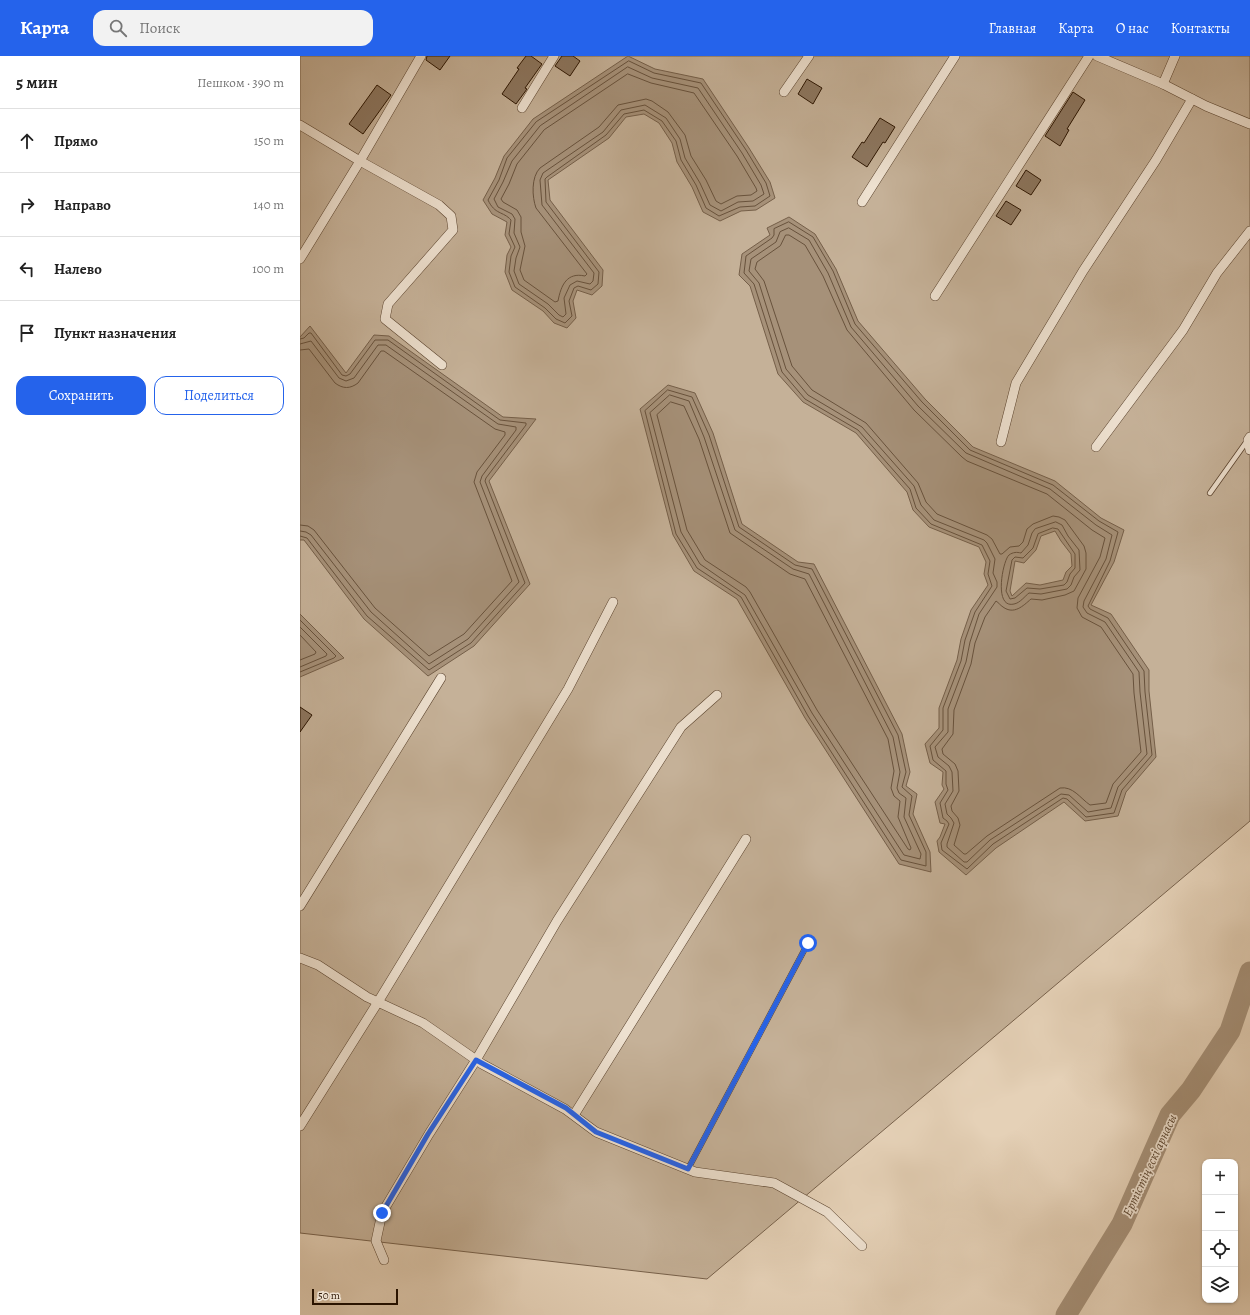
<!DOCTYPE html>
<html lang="ru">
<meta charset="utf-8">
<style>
:root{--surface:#fff;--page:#f2f2f2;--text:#222;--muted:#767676;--line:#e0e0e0;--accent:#2563eb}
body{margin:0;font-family:Alegreya,serif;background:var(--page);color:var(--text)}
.controls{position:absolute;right:12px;bottom:12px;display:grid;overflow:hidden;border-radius:8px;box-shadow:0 1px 3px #0004}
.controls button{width:36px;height:36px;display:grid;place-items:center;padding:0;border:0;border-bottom:1px solid var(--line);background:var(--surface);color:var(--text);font:20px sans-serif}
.scale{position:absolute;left:12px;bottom:10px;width:86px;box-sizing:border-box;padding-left:4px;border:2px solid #2b1400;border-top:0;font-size:11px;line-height:14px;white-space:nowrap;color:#2b1400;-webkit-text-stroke:3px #eee1d0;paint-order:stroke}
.stop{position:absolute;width:12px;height:12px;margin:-9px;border:3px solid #2563eb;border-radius:50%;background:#fff}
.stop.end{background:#2563eb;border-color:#fff;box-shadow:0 1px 4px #0008}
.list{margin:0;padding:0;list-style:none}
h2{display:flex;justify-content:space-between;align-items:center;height:52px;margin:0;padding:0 16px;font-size:17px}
h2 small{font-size:13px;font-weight:400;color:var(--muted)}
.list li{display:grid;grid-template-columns:26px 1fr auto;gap:12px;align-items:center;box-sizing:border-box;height:64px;padding:0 16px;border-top:1px solid var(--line)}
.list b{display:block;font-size:15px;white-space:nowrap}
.list em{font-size:13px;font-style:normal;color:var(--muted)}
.actions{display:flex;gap:8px;padding:12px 16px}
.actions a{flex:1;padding:9px 0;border:1px solid var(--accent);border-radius:12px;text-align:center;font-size:14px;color:var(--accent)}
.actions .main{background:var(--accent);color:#fff}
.icon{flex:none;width:22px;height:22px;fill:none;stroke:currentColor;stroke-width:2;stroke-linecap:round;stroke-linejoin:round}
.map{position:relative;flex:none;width:950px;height:1259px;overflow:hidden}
header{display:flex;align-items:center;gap:24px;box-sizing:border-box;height:56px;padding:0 20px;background:var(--accent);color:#fff}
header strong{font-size:19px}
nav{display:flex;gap:22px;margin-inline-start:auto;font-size:14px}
.search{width:280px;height:36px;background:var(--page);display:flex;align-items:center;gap:10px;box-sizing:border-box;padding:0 14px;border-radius:12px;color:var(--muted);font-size:15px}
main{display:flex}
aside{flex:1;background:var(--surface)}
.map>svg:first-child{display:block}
.green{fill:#c5b198;stroke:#78624c}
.water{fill:#a69179;stroke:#755f49;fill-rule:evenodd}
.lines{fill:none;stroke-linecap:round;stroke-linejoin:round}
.shore{stroke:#68523c;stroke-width:1}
.river{stroke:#a69179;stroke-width:21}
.building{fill:#8c765f;stroke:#2b1400}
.service-casing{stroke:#5a432e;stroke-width:6}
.minor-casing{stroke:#5a432e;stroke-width:10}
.service{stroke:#eee1d0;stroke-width:4.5}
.minor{stroke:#eee1d0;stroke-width:9}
.route{stroke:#2563eb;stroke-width:5}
.labels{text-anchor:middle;stroke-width:3.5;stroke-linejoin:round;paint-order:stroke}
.water-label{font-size:13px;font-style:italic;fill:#5c4630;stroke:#eee1d0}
</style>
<header>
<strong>Карта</strong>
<div class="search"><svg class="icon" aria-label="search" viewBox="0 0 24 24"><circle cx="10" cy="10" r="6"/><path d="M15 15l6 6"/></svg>Поиск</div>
<nav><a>Главная</a><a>Карта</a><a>О нас</a><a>Контакты</a></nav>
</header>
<main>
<aside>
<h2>5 мин<small>Пешком · 390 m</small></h2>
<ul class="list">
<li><svg class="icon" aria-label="ahead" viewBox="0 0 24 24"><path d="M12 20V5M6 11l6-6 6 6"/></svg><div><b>Прямо</b></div><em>150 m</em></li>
<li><svg class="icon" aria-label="right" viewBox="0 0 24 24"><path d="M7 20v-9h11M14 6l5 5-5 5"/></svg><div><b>Направо</b></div><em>140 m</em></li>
<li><svg class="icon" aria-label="left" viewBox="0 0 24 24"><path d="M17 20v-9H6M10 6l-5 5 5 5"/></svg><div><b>Налево</b></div><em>100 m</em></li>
<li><svg class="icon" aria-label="arrive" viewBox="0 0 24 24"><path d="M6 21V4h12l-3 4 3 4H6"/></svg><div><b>Пункт назначения</b></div></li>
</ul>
<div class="actions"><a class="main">Сохранить</a><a>Поделиться</a></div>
</aside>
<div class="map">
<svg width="950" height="1259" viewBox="0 0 950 1259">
<rect width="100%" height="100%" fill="#e5d1b7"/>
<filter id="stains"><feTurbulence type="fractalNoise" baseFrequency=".005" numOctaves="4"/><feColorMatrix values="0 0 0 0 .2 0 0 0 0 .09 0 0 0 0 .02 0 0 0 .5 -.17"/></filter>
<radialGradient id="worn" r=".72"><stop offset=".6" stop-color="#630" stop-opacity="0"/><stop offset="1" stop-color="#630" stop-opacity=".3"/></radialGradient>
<polygon class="green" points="0,0 950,0 950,765 407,1223 0,1177"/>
<g class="water">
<polygon points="328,0 355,13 403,23 449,92 470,126 475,142 456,154 441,155 420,165 403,156 392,131 377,106 372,87 359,67 344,58 326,61 309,82 248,124 250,144 303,214 302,230 292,239 277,234 273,245 276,262 267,272 254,267 243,255 212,234 205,216 207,199 211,191 205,179 207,166 192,158 183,144 195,122 204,100 233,63"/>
<path d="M489,161L515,178L536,213L558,265L625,343L673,391L755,425L801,462L824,474L814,506L791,549L811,558L849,614V635L856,701L826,736L818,760L785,765L764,746L696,792L666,819L639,796L637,785L640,781L645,768L640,767L635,746L644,733L642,729L643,716L630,707L625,688L639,672V652L657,604L661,583L671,554L688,529L684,518L686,506L679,491L629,471L613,454L607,436L556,377L503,346L478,318L450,230L439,219L442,198L470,179L467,172ZM755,475L761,485L771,498L772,510L766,516L763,524L740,529L726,527L712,540L710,535L715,505L724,507L736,494L741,480Z"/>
<polygon points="10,270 46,317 74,279 89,280 203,361 236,363 189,425 230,528 174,590 128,620 64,563 4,484 0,484 0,281"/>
<polygon points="368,329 395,337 413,377 442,468 498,506 514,508 602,678 610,716 606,730 617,738 613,758 630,796 631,816 599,808 505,662 437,543 394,515 373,479 340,353"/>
<polygon points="0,558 44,602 0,621"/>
</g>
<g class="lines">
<g class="shore">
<path d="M329,5L354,17L401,27L446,94L466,127L470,140L455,150L440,151L419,160L406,152L396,129L381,104L376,85L362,65L344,54L324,58L306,79L247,121L245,123L246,146L299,216L298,228L291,234L278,230L274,232L269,245L272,260L265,267L256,263L245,252L215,231L209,216L211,200L215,191L209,178L211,164C203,155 195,159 188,144L199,124L207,102L236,66Z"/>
<polygon points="328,11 352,22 398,32 442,97 461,129 464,138 453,145 438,146 421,155 410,149 400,127 385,102 380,83 366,62 345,49 321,54 303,76 243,117 240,124 242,149 294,217 293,225 290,228 277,225 270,229 264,242 266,258 263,261 259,259 248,248 219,228 214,215 216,202 220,191 214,177 215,163 212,158 198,151 194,143 203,126 212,105 240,70"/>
<path d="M328,18L351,27L394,37L437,100L456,132L457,135L451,139L437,140L421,148L416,145L406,124L391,100L385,79L368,56L352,45L346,43L318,49L299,71L240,112C231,121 232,141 236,152L287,218L285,220C267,216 261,229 258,245L255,246L224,224L220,214L225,190L221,176V161L217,154L203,146L201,143L209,128L217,108L244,74Z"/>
<polygon points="489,166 513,181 533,215 555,268 622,346 670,394 753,429 799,465 818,476 810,505 788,550 790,553 808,562 844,615 845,636 852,699 822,734 814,757 786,761 767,743 763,742 693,788 667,813 642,794 641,787 649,768 647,765 643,762 640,747 648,734 646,728 646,715 633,704 630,690 643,674 643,652 661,605 665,584 675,556 692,530 688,518 690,505 682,489 631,468 616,452 610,433 558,374 505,343 482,316 454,228 444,217 446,200 472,182 474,179 474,173"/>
<polygon points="489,172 509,184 528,217 551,271 618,350 666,397 750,433 796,469 812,479 806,503 784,545 783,551 787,557 805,566 839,616 840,636 847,698 818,731 811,752 788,756 769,739 761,738 690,784 667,806 664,806 647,791 647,788 654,767 651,762 647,758 645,748 653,735 652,716 649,710 638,701 635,691 648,676 648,653 666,606 670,586 679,558 697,531 697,526 693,517 695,503 687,487 684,484 634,464 621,449 614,430 562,371 508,339 486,313 459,227 449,215 451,203 476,186 480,176"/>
<path d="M486,179H489L505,189L523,220L547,274L614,354L662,401L667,405L747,438L792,474L805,482L800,501L778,542L777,552L782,561L801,571L833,618L834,637L841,696L813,728L806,747L790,749C780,742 773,730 760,732L687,780L666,798H664L654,789L660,769L658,762L652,755L651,750L659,735L658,715L655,708L643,698L642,693L653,678L654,654L671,608L675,587L685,561L696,545C699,547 700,549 703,551C714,559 723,550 731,543L742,544L765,539L774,535L786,513V497L784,490L765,464L759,461L753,460L733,468L727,473L723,486L719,490L710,491L702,498H700L692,483L687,479L637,458L626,446L618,427L566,367L512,334L492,310L464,225L455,213L457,206L480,190Z"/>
<polyline points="0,283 4,282 9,277 11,277 42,319 46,320 50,318 75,284 88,284 200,364 226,367 226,369 186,422 185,425 225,527 171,587 129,614 67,560 7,482 0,480"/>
<polyline points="0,288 11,285 39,322 46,325 54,322 78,289 86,289 198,368 216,371 216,374 182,420 180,426 219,526 168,583 129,608 71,556 11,479 6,476 0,475"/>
<path d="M0,294L9,293L35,327C43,333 50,333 58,327L81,295H84L195,373L205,376V379L177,416L174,426L212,525L164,578L129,600L75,552L14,474L8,470L0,469"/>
<polygon points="368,334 392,341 409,379 439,471 495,509 512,513 598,679 606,716 602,731 612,740 609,759 626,796 626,810 601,804 508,660 441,541 397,512 376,478 345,355"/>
<polygon points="370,339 389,345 404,381 435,474 493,513 509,518 593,681 600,716 597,732 599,737 606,742 604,761 621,798 620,803 604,799 512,657 445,539 400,508 381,476 350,357"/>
<polygon points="371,346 384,350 399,383 430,477 490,518 505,523 588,683 594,715 591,732 594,740 600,745 598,761 611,792 610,794 608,793 517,654 450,536 446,531 405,504 387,474 357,359"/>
<path d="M756,466L762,469L768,480L779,494L780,514L774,521L771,529L767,533L741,538L729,537C725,540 720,547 714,548C693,553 703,504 709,499C713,496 717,496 721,497L728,489L732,477L735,473Z"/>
<polygon points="753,472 758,473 775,498 775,512 770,518 767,526 764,529 740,533 727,532 715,542 710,543 706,535 712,504 715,501 723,502 733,492 738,478"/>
<polyline points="0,564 36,600 34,602 0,616"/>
<polyline points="0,571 27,598 26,600 0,611"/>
<polyline points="0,579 16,596 15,598 0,604"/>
</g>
<polyline class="river" points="766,1259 822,1168 870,1059 891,1034 930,975 950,916"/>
</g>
<g class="building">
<polygon points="127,0 150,0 140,14 126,4"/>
<polygon points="226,0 231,0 242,8 225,32 227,33 216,48 202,38 219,13 217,12"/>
<polygon points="262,0 273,0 280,5 270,20 255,10"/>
<polygon points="507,23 522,32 513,48 498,38"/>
<polygon points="77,29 91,39 63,78 49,68"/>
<polygon points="773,36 785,44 767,73 769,74 760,90 745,80"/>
<polygon points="580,62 595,71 585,87 583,86 567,111 552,101 562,86 564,87"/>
<polygon points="726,114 741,124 731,139 716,130"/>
<polygon points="706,145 721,154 711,169 696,160"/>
<polygon points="0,651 12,659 0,676"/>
</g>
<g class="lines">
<g class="service-casing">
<g id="service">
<polyline points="910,437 947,385"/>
<polyline points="388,1113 508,887"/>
</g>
</g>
<g class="minor-casing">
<g id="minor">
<polyline points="797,0 863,28 906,50 950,68"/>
<polyline points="863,28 875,0"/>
<polyline points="484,36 509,0"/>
<polyline points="222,52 254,0"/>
<polyline points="0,69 60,105 139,149 151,160 153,174 88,248 85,263 142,309"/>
<polyline points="562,146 655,0"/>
<polyline points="0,203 60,105 121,0"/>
<polyline points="635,240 789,0"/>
<polyline points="950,381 948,384 950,394"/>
<polyline points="701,386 716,327 783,215 856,104 892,43"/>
<polyline points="796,391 883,274 917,217 950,175"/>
<polyline points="0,850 141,622"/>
<polyline points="0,902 18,909 67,941 123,967 182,1008 265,1053 296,1076 395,1116 474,1127 527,1156 562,1190"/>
<polyline points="274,1059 446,783"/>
<polyline points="0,1070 78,946 268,633 313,546"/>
<polyline points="84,1204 76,1185 82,1157 129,1078 176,1004 257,865 381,671 417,639"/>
</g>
</g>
<use href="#service" class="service"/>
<use href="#minor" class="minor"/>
</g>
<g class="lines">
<polyline class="route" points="82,1157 128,1078 176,1004 266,1052 296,1076 388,1113 508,887"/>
</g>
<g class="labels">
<g class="water-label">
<text transform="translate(849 1109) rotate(-65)" y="5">Ертістің ескі арнасы</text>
</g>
</g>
<rect width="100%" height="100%" filter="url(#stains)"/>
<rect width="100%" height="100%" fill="url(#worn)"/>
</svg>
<div class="controls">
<button>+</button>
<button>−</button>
<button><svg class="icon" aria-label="locate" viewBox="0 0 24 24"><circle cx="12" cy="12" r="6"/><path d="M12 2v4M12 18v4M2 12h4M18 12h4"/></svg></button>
<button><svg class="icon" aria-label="layers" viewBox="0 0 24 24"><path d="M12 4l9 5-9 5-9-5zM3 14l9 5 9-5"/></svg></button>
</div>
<div class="scale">50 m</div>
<div class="stop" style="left:508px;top:887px"></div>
<div class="stop end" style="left:82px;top:1157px"></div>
</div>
</main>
